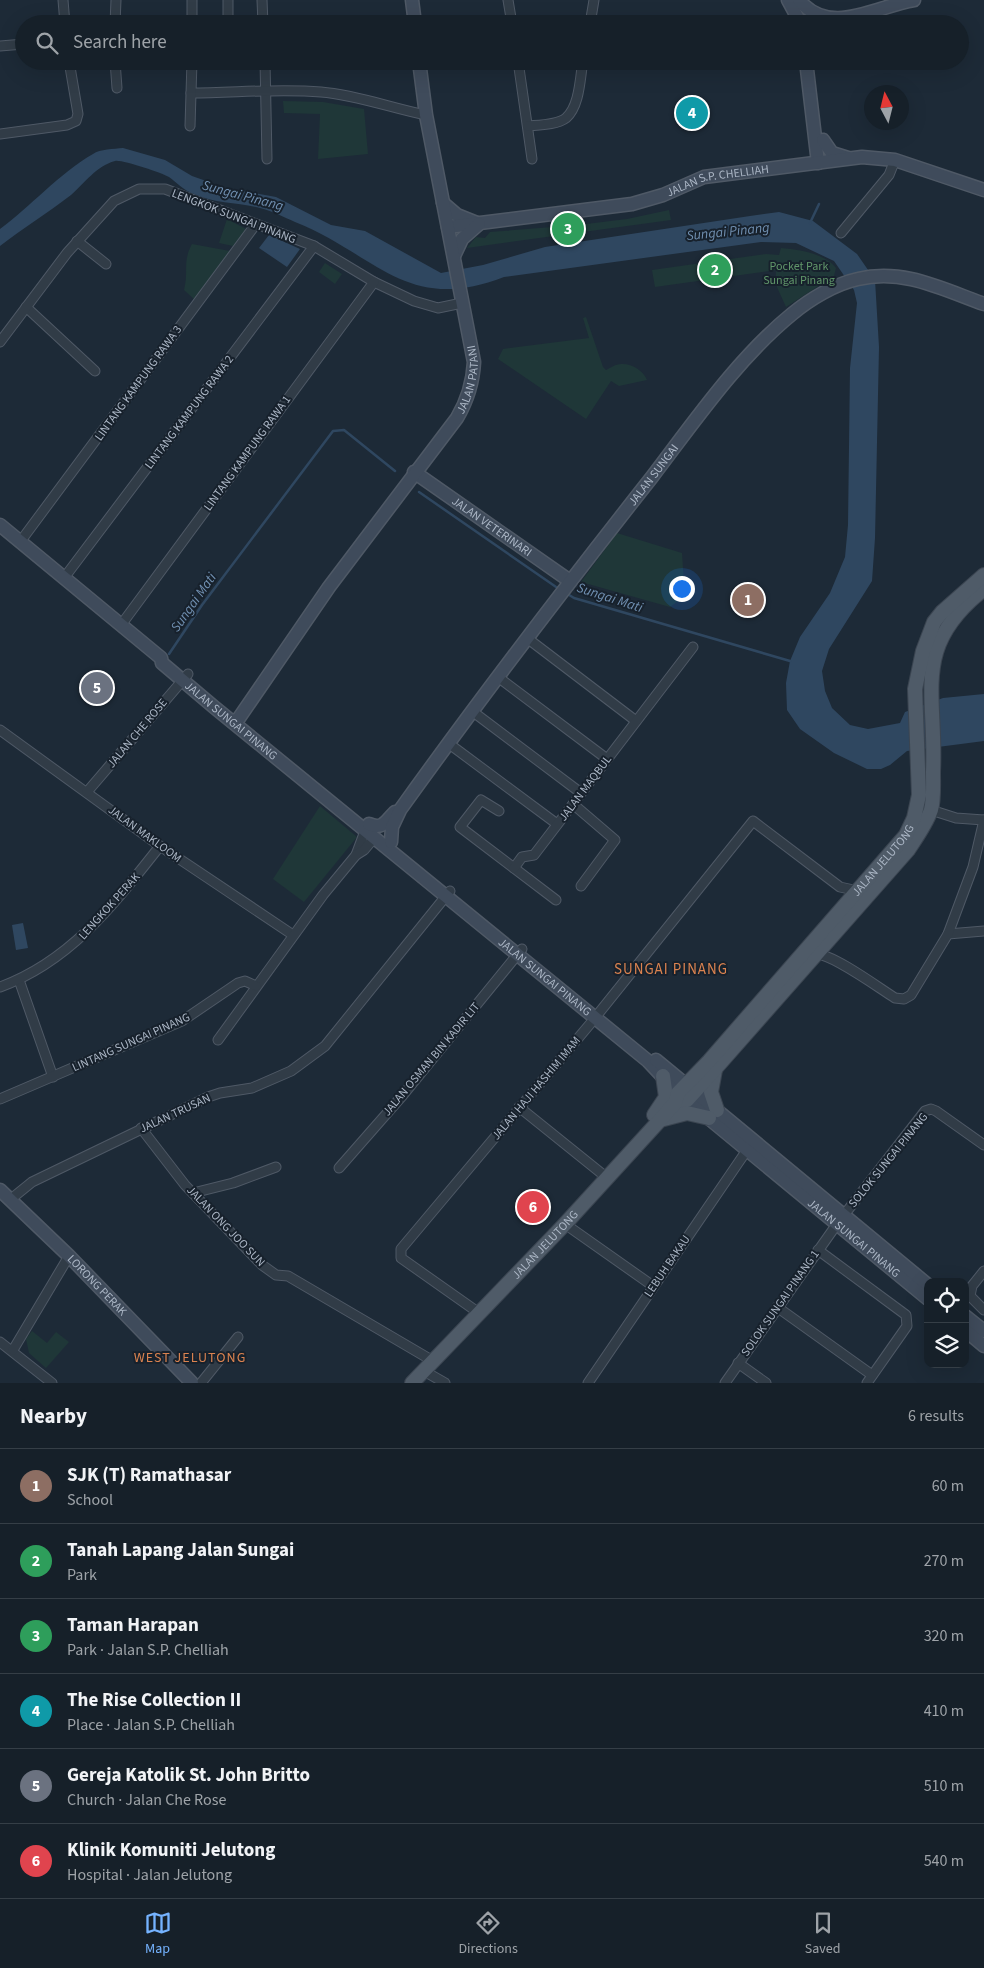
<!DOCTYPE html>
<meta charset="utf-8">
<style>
:root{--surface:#162029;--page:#232d35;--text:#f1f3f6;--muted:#9ea3a8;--line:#353e46;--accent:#75b3ff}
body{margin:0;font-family:"Source Sans 3",sans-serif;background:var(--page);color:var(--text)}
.controls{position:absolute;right:15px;bottom:15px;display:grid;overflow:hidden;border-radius:10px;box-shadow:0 5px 20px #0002}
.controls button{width:45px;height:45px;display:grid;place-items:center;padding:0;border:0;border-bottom:1px solid var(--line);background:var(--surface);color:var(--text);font:25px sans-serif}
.compass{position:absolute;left:864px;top:85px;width:45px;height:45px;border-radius:50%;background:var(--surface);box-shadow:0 5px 20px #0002;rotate:353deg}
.you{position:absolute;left:681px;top:588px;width:18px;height:18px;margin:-12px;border:4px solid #fff;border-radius:50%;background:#1a73e8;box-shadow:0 0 0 8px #1a73e833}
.badge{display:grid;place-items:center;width:32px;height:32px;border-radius:50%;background:var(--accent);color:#fff;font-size:16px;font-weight:700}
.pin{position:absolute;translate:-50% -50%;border:2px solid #fff;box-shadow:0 1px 5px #0006}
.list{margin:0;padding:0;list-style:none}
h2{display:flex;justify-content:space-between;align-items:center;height:65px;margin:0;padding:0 20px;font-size:21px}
h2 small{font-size:16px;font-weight:400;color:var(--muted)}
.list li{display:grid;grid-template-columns:32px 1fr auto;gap:15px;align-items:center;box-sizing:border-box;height:75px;padding:0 20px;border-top:1px solid var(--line)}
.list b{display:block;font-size:19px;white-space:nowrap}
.list p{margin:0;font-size:16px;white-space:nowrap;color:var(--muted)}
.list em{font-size:16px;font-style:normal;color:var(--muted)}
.icon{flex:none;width:28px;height:28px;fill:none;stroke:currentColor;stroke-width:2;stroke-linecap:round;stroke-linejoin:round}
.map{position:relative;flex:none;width:984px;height:1383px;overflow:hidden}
.search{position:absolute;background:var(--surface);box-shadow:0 5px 20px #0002;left:15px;right:15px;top:15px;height:55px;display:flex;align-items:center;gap:12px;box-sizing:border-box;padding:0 18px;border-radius:28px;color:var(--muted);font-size:19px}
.sheet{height:515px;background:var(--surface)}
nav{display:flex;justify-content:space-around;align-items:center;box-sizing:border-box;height:70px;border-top:1px solid var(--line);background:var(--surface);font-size:14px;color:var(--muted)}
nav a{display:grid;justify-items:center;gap:2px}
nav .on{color:var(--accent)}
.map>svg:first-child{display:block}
.green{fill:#1f3738}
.water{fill:#2f4760}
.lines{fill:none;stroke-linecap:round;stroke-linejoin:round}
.stream{stroke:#2f4760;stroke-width:2.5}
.street-casing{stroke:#4f5966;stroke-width:11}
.secondary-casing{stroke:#4f5966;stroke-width:15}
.primary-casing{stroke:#3b4551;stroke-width:16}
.street{stroke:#313c47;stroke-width:9}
.secondary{stroke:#3f4b5b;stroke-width:12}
.primary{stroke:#4f5b68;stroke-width:14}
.labels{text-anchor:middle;stroke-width:4;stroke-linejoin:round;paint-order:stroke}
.street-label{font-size:12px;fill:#abb6c5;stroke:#17212c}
.park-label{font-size:12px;fill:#61966a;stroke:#17212c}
.water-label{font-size:14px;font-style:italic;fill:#708fb0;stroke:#17212c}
.neighbourhood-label{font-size:14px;letter-spacing:1px;fill:#db8350;stroke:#17212c}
.quarter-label{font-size:15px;letter-spacing:1px;fill:#db8350;stroke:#17212c}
</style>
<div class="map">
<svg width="984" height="1383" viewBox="0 0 984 1383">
<rect width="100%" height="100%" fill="#1d2a37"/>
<g class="green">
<polygon points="283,101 323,102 364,109 368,154 318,159 320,114 284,113"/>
<polygon points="669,210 671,220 467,248 476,237 485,238 490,232 578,225 627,219"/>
<polygon points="227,219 246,229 233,246 219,243"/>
<path d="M192,244L230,251L194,299L184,290C189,271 182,262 192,244Z"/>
<path d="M781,248C800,250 824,253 836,268L834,276L786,307L776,285V270L655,287L652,270L766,254L779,255Z"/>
<polygon points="325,263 342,274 335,284 319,272"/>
<path d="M586,317L603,367L606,370C610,368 616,364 621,364C631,363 644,371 647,380L619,386L611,381L586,419L498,359L503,349L589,338L583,318Z"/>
<polygon points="617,533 682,553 685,599 678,601 670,607 581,582"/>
<polygon points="320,806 357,837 304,902 273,879"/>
<polygon points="32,1331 47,1343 56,1332 69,1342 46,1368 29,1353 26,1339"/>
</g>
<g class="water">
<path d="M123,148L165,160L192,176L226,188L276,197L331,225L365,231L441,273L483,265L545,247L750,216L779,212L813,221L857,254L875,280L879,347L875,538L872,581L829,649L822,671L825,691L832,708L850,725L868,729L900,723L905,712L943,698L984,694V741L907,751L890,765L881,769H867L834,753L800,729L787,710L786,683L790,661L800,637L830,593L845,557L848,525L850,368L857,303L854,290L834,261L796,243L761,242L504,277C406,315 376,254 295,222C284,217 272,211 260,208C238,202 215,204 194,194C185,191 177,183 169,177C162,173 121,159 115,161C96,166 85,183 71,195C48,213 23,228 0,246V229C30,207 61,172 93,154C100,149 114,149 123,148Z"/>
<polygon points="269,235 300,249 287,267 259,248"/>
<polygon points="23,923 28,948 16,950 12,925"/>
</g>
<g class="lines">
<g class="stream">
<polyline points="810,223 819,204"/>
<polyline points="419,492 559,589"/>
<polyline points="566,593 574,598 790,661"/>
<polyline points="169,654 202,605 333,431 344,430 395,471"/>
</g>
<g class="street-casing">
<g id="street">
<polyline points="63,0 65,24"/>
<polyline points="192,0 192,24"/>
<polyline points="228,0 228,24"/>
<polyline points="262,0 263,24"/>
<polyline points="508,0 512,24"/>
<polyline points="115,24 116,0"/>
<polyline points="590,24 594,0"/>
<polyline points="0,46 24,44"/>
<polyline points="115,61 117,88"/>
<polyline points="265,61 267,159"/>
<polyline points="518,61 532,159"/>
<path d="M191,93C234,93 278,88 321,92C357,95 391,108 426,115"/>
<polyline points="190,126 192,61"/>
<path d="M528,126C539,125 557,125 566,118C580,106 580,77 583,61"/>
<polyline points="0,134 67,125 76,121 78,114 69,61"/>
<polyline points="841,233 889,175 895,160"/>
<polyline points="77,241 106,264"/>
<polyline points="26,307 95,371"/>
<polyline points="0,342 67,253 114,201 139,189 165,189 314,246 374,282 414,301 438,308 462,303"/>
<polyline points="20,542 256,224"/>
<polyline points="64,578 314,246"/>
<polyline points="121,625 374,282"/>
<polyline points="527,638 636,721"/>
<polyline points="498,677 607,759"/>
<polyline points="472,711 581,793"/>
<polyline points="0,730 160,846 293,935"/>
<polyline points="448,743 557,824"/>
<polyline points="87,792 188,674"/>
<polyline points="573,804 615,840 581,886"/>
<polyline points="931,810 956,818 984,820"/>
<polyline points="499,811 481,800 460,827 556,900"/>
<polyline points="356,855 365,831"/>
<polyline points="514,868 522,857 534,855 693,647"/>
<polyline points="948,934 984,931"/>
<path d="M817,954C834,955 879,988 895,998L904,999L911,995L948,934L973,867L984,820"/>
<polyline points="19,980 53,1077"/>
<path d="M0,987C71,961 114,904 160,846"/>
<polyline points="218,1040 323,895 356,855 364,850 374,838"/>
<polyline points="0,1099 182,1021 238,983 245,981 256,986"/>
<polyline points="519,1107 601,1173"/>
<polyline points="141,1128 185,1185 262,1265 276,1275 288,1276 433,1361"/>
<polyline points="339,1168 403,1095 522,949"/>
<polyline points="193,1193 233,1183 276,1167"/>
<polyline points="11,1199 32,1182 208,1097 220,1093 252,1088 291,1071 325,1046 450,891"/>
<polyline points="844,1215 925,1111 931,1109 936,1111 984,1145"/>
<polyline points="565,1224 653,1286"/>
<polyline points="818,1250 906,1315 907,1326 867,1383"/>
<polyline points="984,1271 972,1286 970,1296 984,1310"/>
<polyline points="777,1307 872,1375"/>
<polyline points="479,1313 401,1258 401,1249 590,1024 753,821 840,887 858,891"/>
<polyline points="0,1342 52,1383"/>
<polyline points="13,1350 69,1256"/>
<polyline points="738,1363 766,1383"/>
<polyline points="424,1371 445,1383"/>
<polyline points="201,1383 238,1337"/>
<polyline points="588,1383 747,1150"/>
<polyline points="725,1383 837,1224"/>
</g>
</g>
<g class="secondary-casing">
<g id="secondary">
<polyline points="412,0 415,24"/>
<polyline points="788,0 801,24"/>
<path d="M799,0C830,38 876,6 914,0"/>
<polyline points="806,61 818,163"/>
<polyline points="823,140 832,153 848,158"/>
<polyline points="443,203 457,215 477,223"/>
<path id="s1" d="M448,227L632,204L663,195L704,177L862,157L895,160L984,190"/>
<polyline points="454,256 462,239 479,224"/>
<path id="s2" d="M414,472L570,581"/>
<path id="s3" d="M0,525L161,658L162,663L214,707L648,1061L678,1093L928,1299"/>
<path id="s4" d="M233,722L239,718L329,587L457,418C467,401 473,382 474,362L426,115L419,61"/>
<path d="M369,824C383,830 386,821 395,812"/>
<path id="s5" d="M391,842L392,827L400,810C481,697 566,586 652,477C694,422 738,358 792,314C810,299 835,284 858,279C903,268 942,289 984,304"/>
<polyline points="656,1060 928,1285"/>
<path id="s6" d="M0,1190L69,1256L192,1383"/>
<polyline points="965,1316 984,1331"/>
<polyline points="965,1330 984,1346"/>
</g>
</g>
<g class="primary-casing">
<g id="primary">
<polyline points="715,1070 711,1092 717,1110"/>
<path d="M675,1103L687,1100L715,1069L908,850C916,838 926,824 931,810C934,799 933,784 933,772C937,692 910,647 984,589"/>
<polyline points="654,1115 666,1097 663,1076"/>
<polyline points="660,1120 687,1113 709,1118"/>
<path id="s7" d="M412,1383L565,1224L660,1120L675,1103L678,1093L709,1061L906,835L914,818L919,795L915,689L923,651L934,622L942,612L984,575"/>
</g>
</g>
<use href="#street" class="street"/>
<use href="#secondary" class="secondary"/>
<use href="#primary" class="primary"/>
</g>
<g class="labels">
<g class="street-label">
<text dy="4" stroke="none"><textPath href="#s1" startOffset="275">JALAN S.P. CHELLIAH</textPath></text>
<text transform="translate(234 216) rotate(21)" y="4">LENGKOK SUNGAI PINANG</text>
<text dy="4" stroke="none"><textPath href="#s4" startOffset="419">JALAN PATANI</textPath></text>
<text transform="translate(138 383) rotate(-54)" y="4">LINTANG KAMPUNG RAWA 3</text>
<text transform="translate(189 412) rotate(-53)" y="4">LINTANG KAMPUNG RAWA 2</text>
<text transform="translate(247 453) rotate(-54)" y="4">LINTANG KAMPUNG RAWA 1</text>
<text dy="4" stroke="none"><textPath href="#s5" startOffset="454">JALAN SUNGAI</textPath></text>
<text dy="4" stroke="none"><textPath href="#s2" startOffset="95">JALAN VETERINARI</textPath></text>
<text dy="4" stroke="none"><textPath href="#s3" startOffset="304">JALAN SUNGAI PINANG</textPath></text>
<text transform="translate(137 733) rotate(-50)" y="4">JALAN CHE ROSE</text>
<text transform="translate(585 788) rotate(-53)" y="4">JALAN MAQBUL</text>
<text transform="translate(145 834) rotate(36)" y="4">JALAN MAKLOOM</text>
<text dy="4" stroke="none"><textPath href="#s7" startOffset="705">JALAN JELUTONG</textPath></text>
<text transform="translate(109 906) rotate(-48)" y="4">LENGKOK PERAK</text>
<text dy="4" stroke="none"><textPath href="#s3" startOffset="709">JALAN SUNGAI PINANG</textPath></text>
<text transform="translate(131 1042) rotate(-24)" y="4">LINTANG SUNGAI PINANG</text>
<text transform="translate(431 1059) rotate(-50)" y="4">JALAN OSMAN BIN KADIR LIT</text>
<text transform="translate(536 1088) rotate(-50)" y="4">JALAN HAJI HASHIM IMAM</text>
<text transform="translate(175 1113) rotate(-25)" y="4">JALAN TRUSAN</text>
<text transform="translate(888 1160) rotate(-51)" y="4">SOLOK SUNGAI PINANG</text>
<text transform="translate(226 1226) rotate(46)" y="4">JALAN ONG JOO SUN</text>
<text dy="4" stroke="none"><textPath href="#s3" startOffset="1114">JALAN SUNGAI PINANG</textPath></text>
<text dy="4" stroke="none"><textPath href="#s7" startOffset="192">JALAN JELUTONG</textPath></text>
<text transform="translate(667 1266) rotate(-56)" y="4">LEBUH BAKAU</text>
<text dy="4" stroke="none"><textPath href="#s6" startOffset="136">LORONG PERAK</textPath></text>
<text transform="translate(780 1303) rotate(-55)" y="4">SOLOK SUNGAI PINANG 1</text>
</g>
<g class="park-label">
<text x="799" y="270">Pocket Park<tspan x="799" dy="14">Sungai Pinang</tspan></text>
</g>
<g class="water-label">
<text transform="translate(243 195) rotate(15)" y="5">Sungai Pinang</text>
<text transform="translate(728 231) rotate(-6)" y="5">Sungai Pinang</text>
<text transform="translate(610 597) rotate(18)" y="5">Sungai Mati</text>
<text transform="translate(193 602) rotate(-55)" y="5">Sungai Mati</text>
</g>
<g class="neighbourhood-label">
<text x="190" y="1362">WEST JELUTONG</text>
</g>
<g class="quarter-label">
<text x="671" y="974">SUNGAI PINANG</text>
</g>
</g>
</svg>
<div class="controls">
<button><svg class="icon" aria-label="locate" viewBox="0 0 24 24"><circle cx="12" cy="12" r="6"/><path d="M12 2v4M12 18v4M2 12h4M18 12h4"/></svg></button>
<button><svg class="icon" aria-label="layers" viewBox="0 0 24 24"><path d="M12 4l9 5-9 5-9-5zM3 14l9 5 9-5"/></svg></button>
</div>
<svg class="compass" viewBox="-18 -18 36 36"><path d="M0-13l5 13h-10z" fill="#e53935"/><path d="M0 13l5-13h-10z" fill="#9ea3a8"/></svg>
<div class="you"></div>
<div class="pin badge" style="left:748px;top:600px;background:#8d6e63">1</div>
<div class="pin badge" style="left:715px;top:270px;background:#2e9e5b">2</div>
<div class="pin badge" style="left:568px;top:229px;background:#2e9e5b">3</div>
<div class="pin badge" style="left:692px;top:113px;background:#0f9aa8">4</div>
<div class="pin badge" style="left:97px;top:688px;background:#6b7280">5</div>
<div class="pin badge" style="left:533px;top:1207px;background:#e0444e">6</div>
<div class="search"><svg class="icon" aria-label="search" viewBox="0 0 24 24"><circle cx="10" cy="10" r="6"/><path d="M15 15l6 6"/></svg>Search here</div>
</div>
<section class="sheet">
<h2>Nearby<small>6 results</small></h2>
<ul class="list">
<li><span class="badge" style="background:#8d6e63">1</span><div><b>SJK (T) Ramathasar</b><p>School</p></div><em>60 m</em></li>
<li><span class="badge" style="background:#2e9e5b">2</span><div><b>Tanah Lapang Jalan Sungai</b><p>Park</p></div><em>270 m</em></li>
<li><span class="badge" style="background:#2e9e5b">3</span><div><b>Taman Harapan</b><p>Park · Jalan S.P. Chelliah</p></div><em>320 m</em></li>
<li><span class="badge" style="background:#0f9aa8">4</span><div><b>The Rise Collection II</b><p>Place · Jalan S.P. Chelliah</p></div><em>410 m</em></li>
<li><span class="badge" style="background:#6b7280">5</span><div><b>Gereja Katolik St. John Britto</b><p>Church · Jalan Che Rose</p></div><em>510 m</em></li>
<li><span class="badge" style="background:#e0444e">6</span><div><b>Klinik Komuniti Jelutong</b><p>Hospital · Jalan Jelutong</p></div><em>540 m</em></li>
</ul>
</section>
<nav>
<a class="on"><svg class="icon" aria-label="map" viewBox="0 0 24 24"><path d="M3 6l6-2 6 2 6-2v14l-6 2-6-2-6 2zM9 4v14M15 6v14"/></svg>Map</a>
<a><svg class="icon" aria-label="directions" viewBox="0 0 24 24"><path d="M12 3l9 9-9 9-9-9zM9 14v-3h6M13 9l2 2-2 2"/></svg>Directions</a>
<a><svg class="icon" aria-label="saved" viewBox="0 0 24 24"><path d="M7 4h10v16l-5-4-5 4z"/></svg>Saved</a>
</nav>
